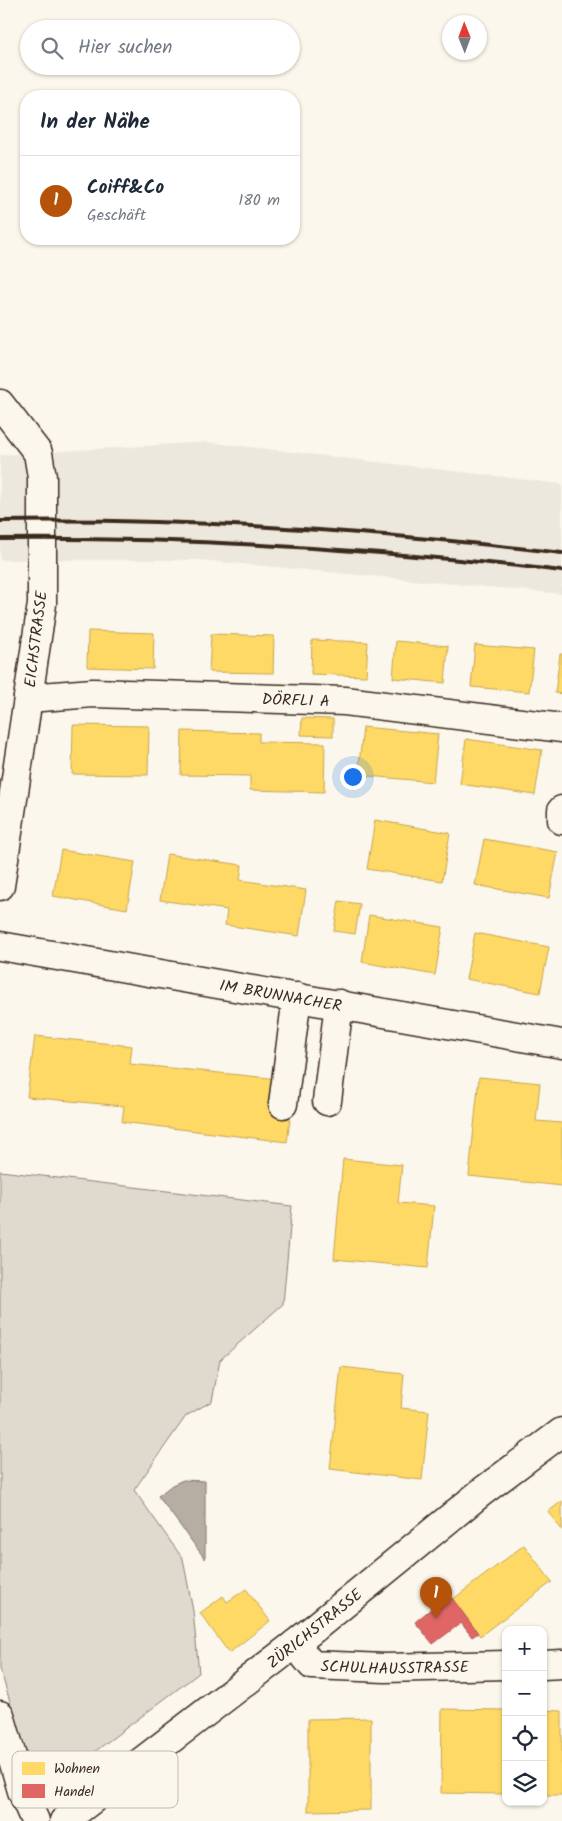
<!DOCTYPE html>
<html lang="de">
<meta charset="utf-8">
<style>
:root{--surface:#fff;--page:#f6f6f7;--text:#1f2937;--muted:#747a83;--line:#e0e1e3;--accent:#b45309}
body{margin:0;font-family:Kalam,sans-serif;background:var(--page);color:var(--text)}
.controls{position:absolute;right:15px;bottom:15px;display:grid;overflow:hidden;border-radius:10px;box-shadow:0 1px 4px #0004}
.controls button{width:45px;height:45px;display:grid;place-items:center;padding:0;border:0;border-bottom:1px solid var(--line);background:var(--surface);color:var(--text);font:25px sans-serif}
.compass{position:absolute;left:442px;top:15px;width:45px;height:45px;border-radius:50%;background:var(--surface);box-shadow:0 1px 4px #0004;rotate:359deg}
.you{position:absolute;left:352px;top:776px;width:18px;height:18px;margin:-12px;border:4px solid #fff;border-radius:50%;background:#1a73e8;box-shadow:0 0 0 8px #1a73e833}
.badge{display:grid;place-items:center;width:32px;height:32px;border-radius:50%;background:var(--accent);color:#fff;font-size:16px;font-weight:700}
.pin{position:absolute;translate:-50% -41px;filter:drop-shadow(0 1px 2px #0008)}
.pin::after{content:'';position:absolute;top:26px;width:18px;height:15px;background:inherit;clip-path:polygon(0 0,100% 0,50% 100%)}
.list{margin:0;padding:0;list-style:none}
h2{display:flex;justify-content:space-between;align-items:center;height:65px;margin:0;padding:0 20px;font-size:21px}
h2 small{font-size:16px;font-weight:400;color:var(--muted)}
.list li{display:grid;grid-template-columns:32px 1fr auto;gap:15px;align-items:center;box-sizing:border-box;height:90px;padding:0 20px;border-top:1px solid var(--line)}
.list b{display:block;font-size:19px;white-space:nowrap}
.list p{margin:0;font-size:16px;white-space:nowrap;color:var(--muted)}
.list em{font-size:16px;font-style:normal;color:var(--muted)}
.icon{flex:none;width:28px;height:28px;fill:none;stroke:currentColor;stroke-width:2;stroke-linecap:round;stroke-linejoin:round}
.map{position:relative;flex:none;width:562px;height:1821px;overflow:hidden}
.search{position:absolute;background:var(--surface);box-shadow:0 1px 4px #0004;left:20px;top:20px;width:280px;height:55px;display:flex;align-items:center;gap:12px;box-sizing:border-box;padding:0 18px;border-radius:28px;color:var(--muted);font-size:19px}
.panel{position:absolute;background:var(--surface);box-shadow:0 1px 4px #0004;left:20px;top:90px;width:280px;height:155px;border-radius:20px}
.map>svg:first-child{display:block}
.built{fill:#ede8dd}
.green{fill:#dfd9ce;stroke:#8d8276}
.water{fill:#b6aea2;stroke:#85796d}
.homes{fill:#ffd966;stroke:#c4a450}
.shops{fill:#e06666;stroke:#ae5450}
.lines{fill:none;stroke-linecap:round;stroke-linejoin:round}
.minor-casing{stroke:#3b2a1e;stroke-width:31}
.major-casing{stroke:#3b2a1e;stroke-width:31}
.minor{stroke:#fbf7ec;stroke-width:28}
.major{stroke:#fbf7ec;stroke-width:28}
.rail{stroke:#3b2a1e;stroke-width:4}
.labels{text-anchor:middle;stroke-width:5;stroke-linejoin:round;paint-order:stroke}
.street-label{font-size:16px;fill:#3b2a1e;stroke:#fbf7ec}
.key{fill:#fbf7ec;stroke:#c1baae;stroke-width:1}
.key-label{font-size:14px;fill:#3b2a1e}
</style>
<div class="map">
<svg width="562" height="1821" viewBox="0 0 562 1821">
<rect width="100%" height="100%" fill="#fbf7ec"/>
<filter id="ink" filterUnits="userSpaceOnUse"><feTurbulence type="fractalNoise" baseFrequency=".02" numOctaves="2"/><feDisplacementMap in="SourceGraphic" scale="10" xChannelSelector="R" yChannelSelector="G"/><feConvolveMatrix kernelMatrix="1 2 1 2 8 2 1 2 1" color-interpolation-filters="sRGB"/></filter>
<g filter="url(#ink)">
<polygon class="built" points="207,442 562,484 562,594 199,560 0,560 0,455"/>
<polygon class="green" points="0,1171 292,1206 283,1304 220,1360 212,1401 186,1416 134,1490 183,1559 193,1611 199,1673 57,1780 45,1780 30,1767 0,1669"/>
<polygon class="water" points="183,1480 205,1481 205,1559 158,1496 172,1485"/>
<g class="homes">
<polygon points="88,631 154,633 153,669 87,667"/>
<polygon points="211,634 274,636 273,673 209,672"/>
<polygon points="312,640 368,642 366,676 311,674"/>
<polygon points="396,641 448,646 445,683 393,678"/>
<polygon points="475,645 534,650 529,692 471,687"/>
<polygon points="560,654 562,654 562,694 555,693"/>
<polygon points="302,718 333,719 333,736 301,735"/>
<polygon points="73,725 149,726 148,775 72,774"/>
<polygon points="363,727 438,734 433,782 358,775"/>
<polygon points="182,731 259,733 259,742 325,743 324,792 250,790 250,776 181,775"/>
<polygon points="466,739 542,750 535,795 460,784"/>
<polygon points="375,820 450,833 442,881 367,869"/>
<polygon points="484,839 558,852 549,898 475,885"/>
<polygon points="61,850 135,862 127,909 53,896"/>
<polygon points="167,854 242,865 240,880 306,890 299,936 225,925 227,910 160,900"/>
<polygon points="339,901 360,904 355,934 334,931"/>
<polygon points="369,915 443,927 435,975 362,962"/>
<polygon points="475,933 549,947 540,993 466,979"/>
<polygon points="35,1036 132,1046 130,1064 279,1079 292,1106 287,1142 122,1122 124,1106 27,1097"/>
<polygon points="479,1077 540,1083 536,1121 562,1123 562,1186 469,1176"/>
<polygon points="343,1159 402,1165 398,1203 434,1206 428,1268 334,1259"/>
<polygon points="341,1367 404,1374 401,1408 429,1411 422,1480 330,1469"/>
<polygon points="562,1501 562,1530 548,1512"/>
<polygon points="524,1545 552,1582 480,1636 452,1600"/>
<polygon points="246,1589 270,1621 229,1653 200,1613 223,1596 227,1602"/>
<polygon points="442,1709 506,1710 506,1794 441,1793"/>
<polygon points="543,1710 562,1711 562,1795 543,1795"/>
<polygon points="371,1718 371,1810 308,1811 308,1719"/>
</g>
<polygon class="shops" points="449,1594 478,1633 472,1637 461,1623 433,1644 415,1622"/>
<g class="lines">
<g class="minor-casing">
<g id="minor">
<polyline points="0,404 38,453 42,477 42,604 0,886"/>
<path id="s1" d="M28,698L93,693L345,701L562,728"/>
<polyline points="562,810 562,820"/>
<path id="s2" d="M0,946L562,1044"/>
<polyline points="327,1101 339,1004"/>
<polyline points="283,1104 297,997"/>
<path id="s3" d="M295,1644L312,1665L385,1668L506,1665"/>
<polyline points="543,1665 562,1664"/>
<polyline points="0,1715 22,1791 35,1821"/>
</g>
</g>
<g class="major-casing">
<g id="major">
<path id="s4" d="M64,1821L295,1644L483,1491L562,1432"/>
</g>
</g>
<use href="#minor" class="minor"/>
<use href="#major" class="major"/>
<g class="rail">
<path d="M0,521C188,518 376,531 562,553"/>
<path d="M0,539C188,537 375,549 562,571"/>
</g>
</g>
</g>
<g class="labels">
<g class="street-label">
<text transform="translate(35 639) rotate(-83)" y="6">EICHSTRASSE</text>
<text dy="6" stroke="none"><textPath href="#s1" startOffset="268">DÖRFLI A</textPath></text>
<text dy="6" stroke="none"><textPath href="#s2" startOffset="285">IM BRUNNACHER</textPath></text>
<text dy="6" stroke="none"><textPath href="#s4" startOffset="316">ZÜRICHSTRASSE</textPath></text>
<text dy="6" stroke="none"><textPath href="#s3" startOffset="110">SCHULHAUSSTRASSE</textPath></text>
</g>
</g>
<rect x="12" y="1751" width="166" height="57" rx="8" class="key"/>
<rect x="22" y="1762" width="23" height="13" fill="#ffd966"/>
<rect x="22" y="1784" width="23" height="14" fill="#e06666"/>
<g class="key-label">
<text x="54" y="1773">Wohnen</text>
<text x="54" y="1796">Handel</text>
</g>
</svg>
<div class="controls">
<button>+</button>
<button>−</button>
<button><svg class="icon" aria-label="locate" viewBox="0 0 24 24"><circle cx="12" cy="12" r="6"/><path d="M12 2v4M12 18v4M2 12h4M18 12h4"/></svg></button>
<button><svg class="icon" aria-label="layers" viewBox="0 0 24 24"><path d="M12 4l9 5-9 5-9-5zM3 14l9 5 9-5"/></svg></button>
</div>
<svg class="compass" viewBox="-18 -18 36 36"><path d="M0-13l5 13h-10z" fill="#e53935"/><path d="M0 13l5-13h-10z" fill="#747a83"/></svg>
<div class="you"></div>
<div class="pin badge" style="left:436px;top:1618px">1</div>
<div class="search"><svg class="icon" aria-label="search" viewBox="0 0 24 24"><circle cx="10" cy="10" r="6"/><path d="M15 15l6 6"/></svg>Hier suchen</div>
<section class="panel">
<h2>In der Nähe<small></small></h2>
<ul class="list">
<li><span class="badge">1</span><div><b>Coiff&amp;Co</b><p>Geschäft</p></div><em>180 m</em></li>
</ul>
</section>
</div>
